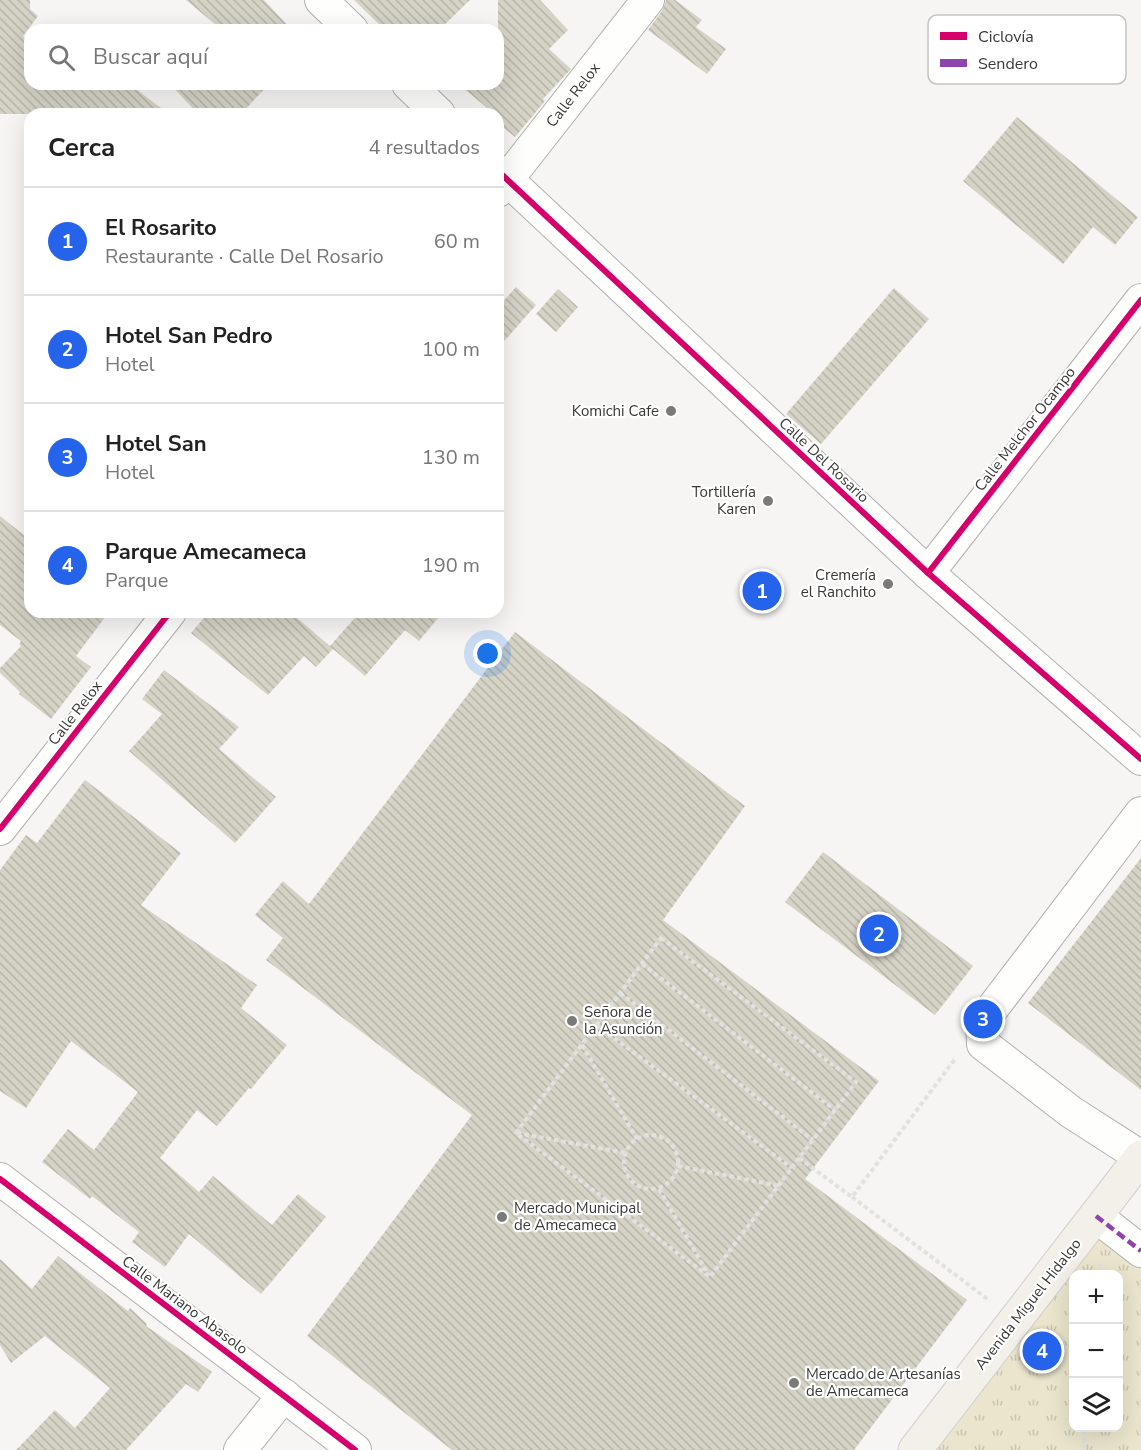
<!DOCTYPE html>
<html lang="es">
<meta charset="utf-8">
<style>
:root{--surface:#fff;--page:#f2f2f2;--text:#222;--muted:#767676;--line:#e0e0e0;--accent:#2563eb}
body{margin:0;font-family:"Nunito Sans",sans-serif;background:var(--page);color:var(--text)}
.controls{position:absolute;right:18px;bottom:18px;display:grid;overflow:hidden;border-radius:12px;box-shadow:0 6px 24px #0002}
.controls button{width:54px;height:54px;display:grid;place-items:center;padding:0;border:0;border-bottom:2px solid var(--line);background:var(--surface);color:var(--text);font:30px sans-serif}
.you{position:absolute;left:488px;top:654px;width:21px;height:21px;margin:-15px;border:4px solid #fff;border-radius:50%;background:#1a73e8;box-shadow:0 0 0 9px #1a73e833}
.badge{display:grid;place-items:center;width:39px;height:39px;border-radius:50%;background:var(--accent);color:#fff;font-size:20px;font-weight:700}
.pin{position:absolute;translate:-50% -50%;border:3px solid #fff;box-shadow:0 2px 6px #0006}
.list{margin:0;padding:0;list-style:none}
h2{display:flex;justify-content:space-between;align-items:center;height:78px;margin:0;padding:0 24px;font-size:26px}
h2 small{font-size:20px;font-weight:400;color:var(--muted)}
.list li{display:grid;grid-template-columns:39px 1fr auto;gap:18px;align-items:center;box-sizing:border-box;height:108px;padding:0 24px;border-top:2px solid var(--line)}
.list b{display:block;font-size:22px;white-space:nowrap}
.list p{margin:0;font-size:20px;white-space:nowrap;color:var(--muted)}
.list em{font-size:20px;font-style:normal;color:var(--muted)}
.icon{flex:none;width:33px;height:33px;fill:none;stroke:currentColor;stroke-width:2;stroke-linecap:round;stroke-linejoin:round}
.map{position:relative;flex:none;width:1141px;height:1450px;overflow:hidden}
.search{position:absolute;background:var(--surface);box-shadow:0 6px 24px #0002;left:24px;top:24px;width:480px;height:66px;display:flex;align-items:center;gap:15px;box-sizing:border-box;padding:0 21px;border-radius:18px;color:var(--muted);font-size:22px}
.panel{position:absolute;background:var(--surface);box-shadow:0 6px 24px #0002;left:24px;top:108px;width:480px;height:510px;border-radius:18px}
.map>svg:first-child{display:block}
.park{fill:url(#park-tufts);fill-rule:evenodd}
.building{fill:url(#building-back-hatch)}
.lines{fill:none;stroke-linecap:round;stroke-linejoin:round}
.minor-casing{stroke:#b0afae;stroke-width:34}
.major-casing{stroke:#d0cfcf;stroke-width:35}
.path{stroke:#e1e1e0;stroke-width:4;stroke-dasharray:4.5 3;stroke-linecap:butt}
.minor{stroke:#fefefd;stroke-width:32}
.major{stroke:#f2f0e8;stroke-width:33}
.quiet{stroke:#8e44ad;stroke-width:4.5;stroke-dasharray:9 4.5;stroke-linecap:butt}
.cycleway-casing{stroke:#fff;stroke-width:10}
.cycleway{stroke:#d6006c;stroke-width:6}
.poi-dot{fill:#7a7a79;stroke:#fff;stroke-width:2}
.labels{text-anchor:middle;stroke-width:4.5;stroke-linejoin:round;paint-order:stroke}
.street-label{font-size:15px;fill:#383837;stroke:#fff}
.poi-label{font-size:15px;fill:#383837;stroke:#fff;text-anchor:end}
.key{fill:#fff;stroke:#c3c3c3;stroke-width:1.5}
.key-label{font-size:16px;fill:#383837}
</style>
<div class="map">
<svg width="1141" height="1450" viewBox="0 0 1141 1450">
<defs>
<pattern id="park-tufts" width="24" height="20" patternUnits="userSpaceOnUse" patternTransform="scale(1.5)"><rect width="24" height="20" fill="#eae5cc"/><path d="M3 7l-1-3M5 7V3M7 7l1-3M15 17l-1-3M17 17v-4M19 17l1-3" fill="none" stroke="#c9c5b0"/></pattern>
<pattern id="building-back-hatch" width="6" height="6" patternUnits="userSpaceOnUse" patternTransform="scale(1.5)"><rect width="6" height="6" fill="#d5d2c6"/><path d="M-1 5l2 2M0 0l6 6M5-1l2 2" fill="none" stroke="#b8b5ab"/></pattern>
</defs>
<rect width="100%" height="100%" fill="#f6f5f4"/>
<path class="park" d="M1100,1232L1141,1265V1450H935ZM1074,1274H1118V1428H1074Z"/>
<g class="building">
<polygon points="0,0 30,0 30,9 38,16 23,36 30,42 30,84 129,84 169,114 0,114"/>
<polygon points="186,0 264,0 292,30 222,30"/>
<polygon points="354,0 470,0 439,30 385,30"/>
<polygon points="498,0 540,0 568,30 549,49 571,69 543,99 545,101 515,137 498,123 498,114 494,114 459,84 498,84"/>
<polygon points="666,0 675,0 702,20 696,27 726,49 707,74 648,30 662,11"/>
<polygon points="170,84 269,84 241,114 198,114"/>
<polygon points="1017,117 1138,217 1115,245 1093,227 1063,264 963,181"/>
<polygon points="516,287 536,305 498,348 498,307"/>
<polygon points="894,288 929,319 821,444 786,414"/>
<polygon points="558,289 578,307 556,332 536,314"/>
<polygon points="0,516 30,540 30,612 109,612 76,656 91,667 51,719 19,694 20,692 0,673 0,668 21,646 19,644 21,641 0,625"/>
<polygon points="209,612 290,612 330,646 360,612 443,612 419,641 405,630 365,676 333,649 316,667 304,656 268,695 191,633"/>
<polygon points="515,632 745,806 663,920 879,1081 805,1179 967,1300 854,1450 452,1450 307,1336 472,1115 266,960 283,938 255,915 283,881 309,904"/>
<polygon points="164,670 239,727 219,749 276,797 235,843 129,751 162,714 142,699"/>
<polygon points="85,780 181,853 141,905 257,985 241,1008 287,1045 251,1089 249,1088 217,1126 197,1110 160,1158 199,1192 213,1176 272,1225 298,1194 326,1217 261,1294 189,1234 165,1267 132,1242 139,1232 92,1196 90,1199 42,1162 68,1129 94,1150 138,1092 71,1041 26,1108 0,1091 0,870 26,835 37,843"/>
<polygon points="823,852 973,966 935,1015 785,902"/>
<polygon points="1141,858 1141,1090 1028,1003"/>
<polygon points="58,1256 128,1311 130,1308 147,1324 146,1326 212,1372 198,1392 186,1384 126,1450 16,1450 55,1410 75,1428 110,1388 45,1336 11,1363 0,1345 0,1259 32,1289"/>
</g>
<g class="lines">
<g class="minor-casing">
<g id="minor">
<polyline points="321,0 352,30"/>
<polyline points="408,84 439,114"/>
<polyline points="498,171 928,573 1141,759"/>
<polyline points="498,191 648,0"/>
<polyline points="928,573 1141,300"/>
<polyline points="1141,813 982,1022 983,1044 1071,1112 1141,1157"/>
<polyline points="0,829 170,612"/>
<polyline points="0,1179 355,1450"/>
<polyline points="1096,1216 1141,1251"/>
<polyline points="240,1450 284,1395"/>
</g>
</g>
<g class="major-casing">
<polyline id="major" points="915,1450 1141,1157"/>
</g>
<g class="path">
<polygon points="661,938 856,1082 710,1277 516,1133"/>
<polyline points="642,964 835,1110"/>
<polyline points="620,993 813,1140"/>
<polyline points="596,1025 792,1168"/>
<polyline points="582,1045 637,1139"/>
<polyline points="517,1133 626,1153"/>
<circle cx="651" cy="1162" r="27"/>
<polyline points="799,1158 852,1197 955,1059"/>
<polyline points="678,1166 779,1186"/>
<polyline points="659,1189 708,1274"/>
<polyline points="852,1197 990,1301"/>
<polyline points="1100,1274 1101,1263"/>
<polyline points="1083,1450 1085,1428"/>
</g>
<use href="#minor" class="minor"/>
<use href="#major" class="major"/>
<polyline class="quiet" points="1096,1216 1141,1251"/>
<g class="cycleway-casing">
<g id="cycleway">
<polyline points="498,171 928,573 1141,759"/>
<polyline points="928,573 1141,300"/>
<polyline points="0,829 170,612"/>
<polyline points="0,1179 355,1450"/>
</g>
</g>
<use href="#cycleway" class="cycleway"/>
</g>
<g class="poi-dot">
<circle cx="671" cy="411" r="6"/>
<circle cx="768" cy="501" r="6"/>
<circle cx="888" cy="584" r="6"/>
<circle cx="572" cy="1021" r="6"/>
<circle cx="502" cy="1217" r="6"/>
<circle cx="794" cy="1383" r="6"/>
</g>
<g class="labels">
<g class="street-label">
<text transform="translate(573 95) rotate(-52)" y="5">Calle Relox</text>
<text transform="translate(1025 429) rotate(-52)" y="5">Calle Melchor Ocampo</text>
<text transform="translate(824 460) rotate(43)" y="5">Calle Del Rosario</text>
<text transform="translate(75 713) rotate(-52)" y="5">Calle Relox</text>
<text transform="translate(1028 1304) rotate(-52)" y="5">Avenida Miguel Hidalgo</text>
<text transform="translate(185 1305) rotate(37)" y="5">Calle Mariano Abasolo</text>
</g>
<g class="poi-label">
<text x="659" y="416">Komichi Cafe</text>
<text x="756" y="497">Tortillería<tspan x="756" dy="17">Karen</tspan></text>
<text x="876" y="580">Cremería<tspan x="876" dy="17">el Ranchito</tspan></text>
<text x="584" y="1017" text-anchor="start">Señora de<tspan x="584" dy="17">la Asunción</tspan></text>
<text x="514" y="1213" text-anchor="start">Mercado Municipal<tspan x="514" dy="17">de Amecameca</tspan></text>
<text x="806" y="1379" text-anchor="start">Mercado de Artesanías<tspan x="806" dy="17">de Amecameca</tspan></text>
</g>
</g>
<rect x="928" y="15" width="198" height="69" rx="9" class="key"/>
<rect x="940" y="32" width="27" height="8" fill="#d6006c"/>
<rect x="940" y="59" width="27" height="8" fill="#8e44ad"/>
<g class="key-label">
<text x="978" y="42">Ciclovía</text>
<text x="978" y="69">Sendero</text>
</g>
</svg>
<div class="controls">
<button>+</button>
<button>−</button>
<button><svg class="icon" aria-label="layers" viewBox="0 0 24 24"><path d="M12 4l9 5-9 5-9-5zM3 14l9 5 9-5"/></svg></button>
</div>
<div class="you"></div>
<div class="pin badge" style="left:762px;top:591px">1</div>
<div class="pin badge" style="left:879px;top:934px">2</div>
<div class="pin badge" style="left:983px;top:1019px">3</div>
<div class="pin badge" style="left:1042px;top:1351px">4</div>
<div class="search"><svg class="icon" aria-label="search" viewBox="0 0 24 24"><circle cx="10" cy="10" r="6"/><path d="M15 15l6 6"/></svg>Buscar aquí</div>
<section class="panel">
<h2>Cerca<small>4 resultados</small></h2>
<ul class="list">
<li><span class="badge">1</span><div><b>El Rosarito</b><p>Restaurante · Calle Del Rosario</p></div><em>60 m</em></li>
<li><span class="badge">2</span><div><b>Hotel San Pedro</b><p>Hotel</p></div><em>100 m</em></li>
<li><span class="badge">3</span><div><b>Hotel San</b><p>Hotel</p></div><em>130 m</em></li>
<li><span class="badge">4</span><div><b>Parque Amecameca</b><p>Parque</p></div><em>190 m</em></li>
</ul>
</section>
</div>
